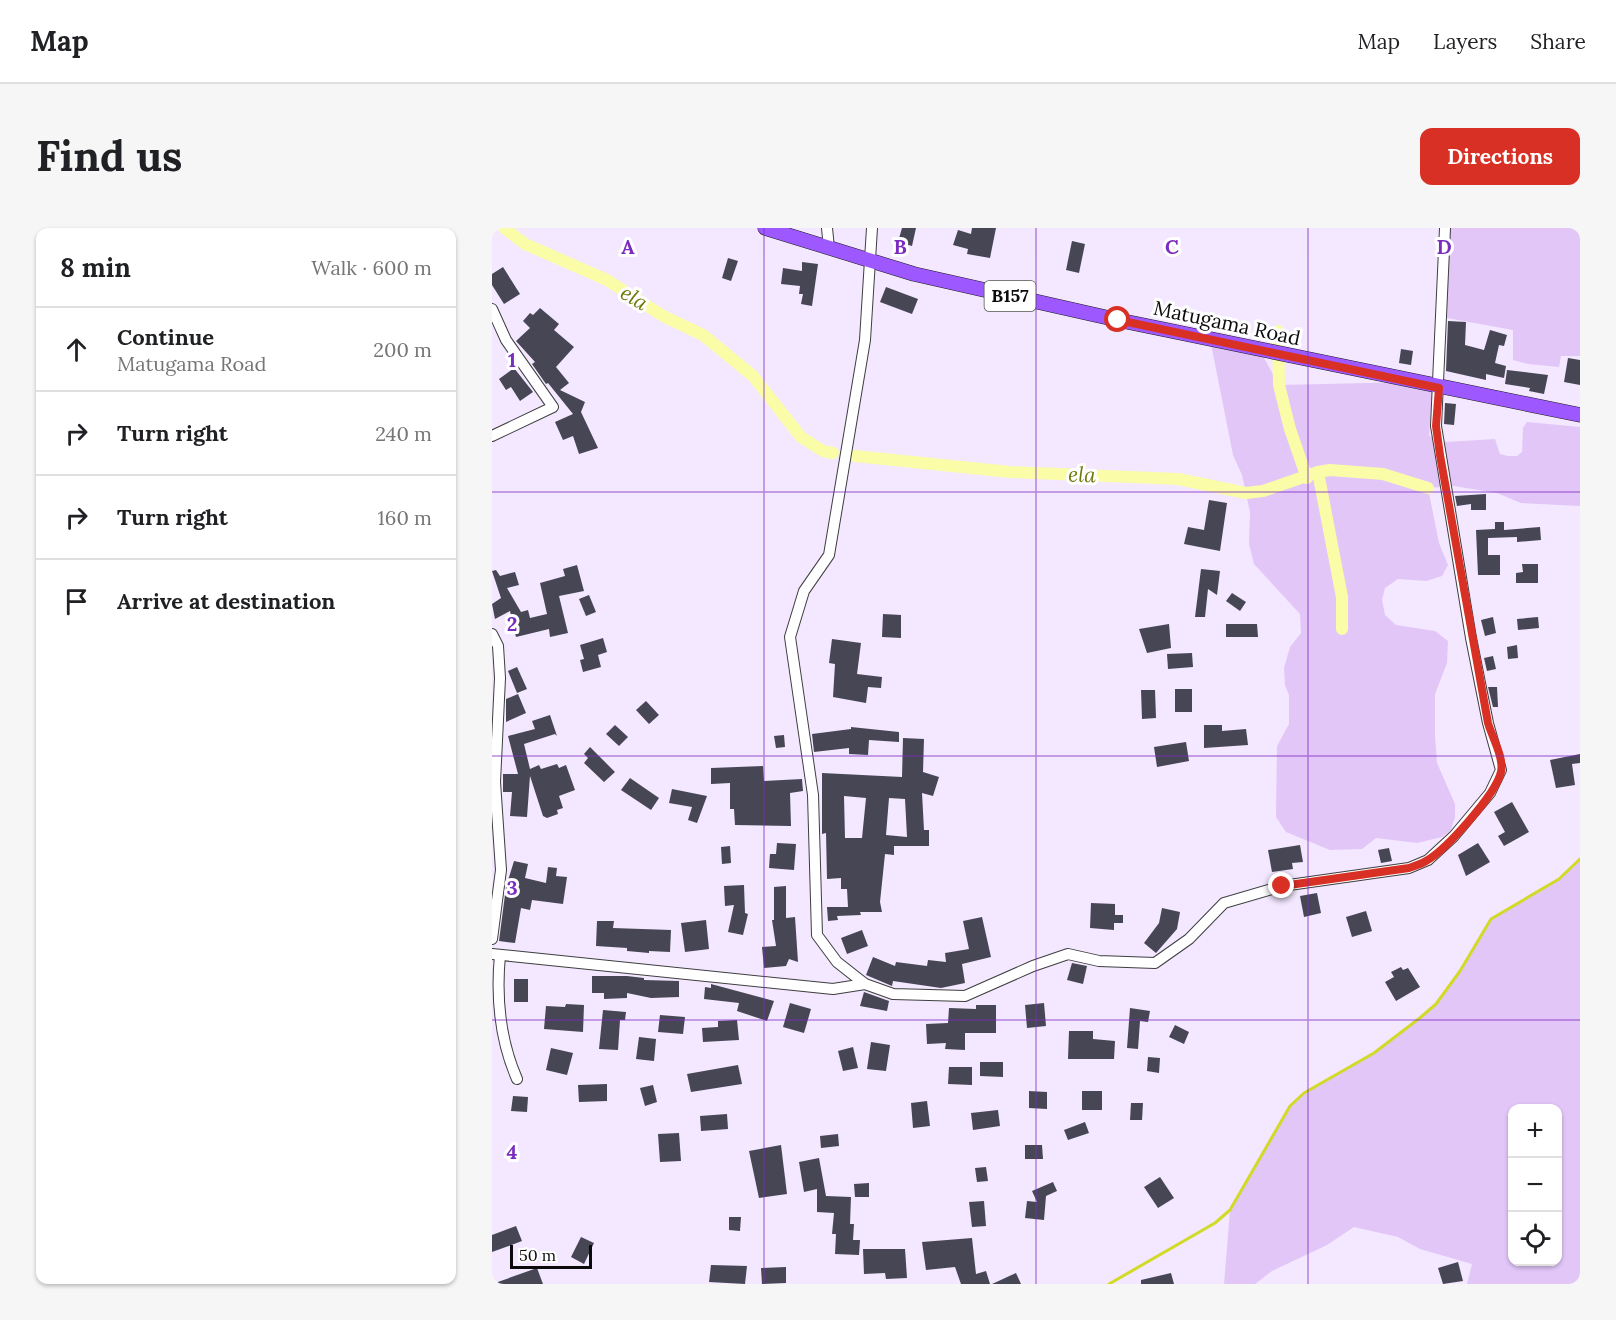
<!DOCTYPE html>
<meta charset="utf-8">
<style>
:root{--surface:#fff;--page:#f6f6f6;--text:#202124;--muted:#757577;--line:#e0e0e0;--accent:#d93025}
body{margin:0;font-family:Lora,serif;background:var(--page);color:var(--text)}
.controls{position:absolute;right:18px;bottom:18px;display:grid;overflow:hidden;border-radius:12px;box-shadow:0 2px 4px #0004}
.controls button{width:54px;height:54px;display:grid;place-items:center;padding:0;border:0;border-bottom:2px solid var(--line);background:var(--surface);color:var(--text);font:30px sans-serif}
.scale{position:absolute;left:18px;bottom:15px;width:82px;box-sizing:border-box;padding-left:6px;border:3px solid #0b0b0b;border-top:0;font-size:16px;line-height:21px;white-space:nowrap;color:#0b0b0b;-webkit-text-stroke:4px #fff;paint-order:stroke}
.stop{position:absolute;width:18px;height:18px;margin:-14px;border:4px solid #d93025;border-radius:50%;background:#fff}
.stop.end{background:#d93025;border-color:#fff;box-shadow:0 2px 6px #0008}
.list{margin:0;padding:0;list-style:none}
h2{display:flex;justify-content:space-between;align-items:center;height:78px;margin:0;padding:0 24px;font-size:26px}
h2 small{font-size:20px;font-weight:400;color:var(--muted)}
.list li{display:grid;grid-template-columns:39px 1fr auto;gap:18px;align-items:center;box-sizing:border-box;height:84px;padding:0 24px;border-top:2px solid var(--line)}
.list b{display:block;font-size:22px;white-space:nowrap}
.list p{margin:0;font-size:20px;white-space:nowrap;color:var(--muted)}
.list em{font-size:20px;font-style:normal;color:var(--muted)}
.icon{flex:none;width:33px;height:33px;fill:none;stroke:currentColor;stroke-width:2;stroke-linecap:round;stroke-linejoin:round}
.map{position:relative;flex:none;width:1088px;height:1056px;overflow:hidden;border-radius:12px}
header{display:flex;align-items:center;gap:36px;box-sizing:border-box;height:84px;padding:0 30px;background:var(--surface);border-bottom:2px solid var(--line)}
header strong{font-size:28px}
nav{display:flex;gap:33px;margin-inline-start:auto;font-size:21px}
.intro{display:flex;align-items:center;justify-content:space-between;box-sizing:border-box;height:144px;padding:0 36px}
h1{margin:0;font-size:42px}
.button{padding:15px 27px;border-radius:12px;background:var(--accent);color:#fff;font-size:21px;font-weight:700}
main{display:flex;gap:36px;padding:0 36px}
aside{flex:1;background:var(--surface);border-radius:12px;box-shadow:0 2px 4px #0004}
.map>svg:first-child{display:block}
.farmland{fill:#e2c6f8;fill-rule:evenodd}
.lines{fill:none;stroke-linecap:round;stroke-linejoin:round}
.stream{stroke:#d1da27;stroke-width:3}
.canal{stroke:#fafca7;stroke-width:12}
.building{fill:#474654;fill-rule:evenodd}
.minor-casing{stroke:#3e3e3e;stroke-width:12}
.major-casing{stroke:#1c1c1c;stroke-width:15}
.minor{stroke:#fff;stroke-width:10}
.major{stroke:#9d58ff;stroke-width:14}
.route{stroke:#d93025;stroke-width:8}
.grid{fill:none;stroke:#7b2cbf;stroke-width:1.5;stroke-opacity:0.55}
.labels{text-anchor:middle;stroke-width:6;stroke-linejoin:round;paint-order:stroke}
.shield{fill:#fff;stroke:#545454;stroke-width:1.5}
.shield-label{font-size:18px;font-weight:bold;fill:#0b0b0b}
.street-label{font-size:20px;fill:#0b0b0b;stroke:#fff}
.water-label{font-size:21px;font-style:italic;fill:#707a0b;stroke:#fff}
.grid-label{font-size:20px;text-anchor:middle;font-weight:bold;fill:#7b2cbf;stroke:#fff;stroke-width:6;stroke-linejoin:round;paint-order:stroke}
</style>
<header>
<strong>Map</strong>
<nav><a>Map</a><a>Layers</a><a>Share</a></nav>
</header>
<div class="intro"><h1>Find us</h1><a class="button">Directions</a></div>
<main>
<aside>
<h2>8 min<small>Walk · 600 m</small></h2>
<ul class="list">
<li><svg class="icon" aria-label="ahead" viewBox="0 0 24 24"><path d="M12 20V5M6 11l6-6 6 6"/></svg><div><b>Continue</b><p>Matugama Road</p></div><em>200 m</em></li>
<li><svg class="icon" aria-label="right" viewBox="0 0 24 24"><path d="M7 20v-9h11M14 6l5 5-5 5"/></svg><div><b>Turn right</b></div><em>240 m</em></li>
<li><svg class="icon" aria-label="right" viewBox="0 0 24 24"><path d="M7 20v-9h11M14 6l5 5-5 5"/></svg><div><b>Turn right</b></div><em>160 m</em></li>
<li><svg class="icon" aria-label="arrive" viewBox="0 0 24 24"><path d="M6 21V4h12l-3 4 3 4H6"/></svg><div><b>Arrive at destination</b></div></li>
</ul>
</aside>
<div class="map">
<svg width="1088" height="1056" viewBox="0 0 1088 1056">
<rect width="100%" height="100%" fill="#f3e8ff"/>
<g class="farmland">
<polygon points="953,0 1088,0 1088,128 1069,128 1067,139 1036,136 1021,132 1021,102 955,90 950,94"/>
<polygon points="718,111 767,121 787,157 922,154 947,160 939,179 937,208 955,214 1003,211 1008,226 1016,228 1025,228 1030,224 1031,200 1035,194 1088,199 1088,278 1029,275 1005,265 962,258 936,260 947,315 956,337 950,348 934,353 906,351 893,360 890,372 893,387 904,397 943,403 956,413 955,435 943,466 943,509 945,535 963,576 963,589 959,602 950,609 925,615 884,610 870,621 838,622 794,604 784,589 785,518 797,496 797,467 793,457 792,440 798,419 809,405 808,386 762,336 757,316 758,284 750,247 741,227"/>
<path d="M1088,631V1056H975L980,1036L928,1021L906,1009L862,999L835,1017L780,1043L763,1056H732L738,982L798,878L812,864L882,825L929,789L944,776L968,743L999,691L1067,651ZM1020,880H1066V1034H1020Z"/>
</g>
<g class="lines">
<polyline class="stream" points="617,1056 723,995 738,982 798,878 812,865 882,825 929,789 944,776 968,743 999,691 1067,651 1088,631"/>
<g class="canal">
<polyline points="12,0 33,16 115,52 171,88 211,107 261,148 309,209 331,223 341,225"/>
<polyline points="786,103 787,157 798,201 815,250"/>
<polyline points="363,228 518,244 686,251 754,265 771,263 826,244 838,242 891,246 936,260"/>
<polyline points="826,244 850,369 850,401"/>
</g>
</g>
<g class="building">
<polygon points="410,0 424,0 420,18 406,14"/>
<polygon points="480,0 504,0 498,30 475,26 476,21 461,17 466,2 479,6"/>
<polygon points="580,13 593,16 587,45 574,42"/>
<polygon points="236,30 246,33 239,53 230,50"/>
<polygon points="310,34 326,36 320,78 309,76 311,66 307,66 308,58 289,56 291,40 310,43"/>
<polygon points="11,39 28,66 12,76 0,57 0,46"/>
<polygon points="394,59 426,71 420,86 388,74"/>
<polygon points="48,80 67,96 62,102 82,119 64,139 77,155 68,162 93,174 89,184 106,220 87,226 81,208 71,212 63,194 81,186 56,155 54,156 40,136 43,134 24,113 38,100 31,93 38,85 41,87"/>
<polygon points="956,93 974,94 973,117 992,122 998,102 1015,107 1012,118 1007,117 1003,135 1014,138 1012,150 994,146 994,152 954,143"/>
<polygon points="909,121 921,123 919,137 907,135"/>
<polygon points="1076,130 1088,132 1088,157 1072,154"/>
<polygon points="22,140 41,164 28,173 19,159 14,162 7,151"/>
<polygon points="1015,142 1056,147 1052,166 1037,163 1038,160 1013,156"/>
<polygon points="953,175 964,176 962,197 952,196"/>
<polygon points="994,266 994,282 979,282 979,276 965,278 963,268"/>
<polygon points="717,272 735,275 728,323 692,316 696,299 712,302"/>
<polygon points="1003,294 1012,294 1012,302 1048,299 1049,312 1025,314 1025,309 996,310 996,327 1008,327 1008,347 986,347 984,302 1003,301"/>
<polygon points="1030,336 1046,336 1046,355 1024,355 1024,345 1031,344"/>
<polygon points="85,337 92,363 67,368 76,405 58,409 57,401 24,409 18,383 3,391 0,376 9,370 0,343 4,342 8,348 23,344 27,357 15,360 29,384 36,382 38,390 55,386 48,355 73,348 71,341"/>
<polygon points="709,341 728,343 725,367 716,361 713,389 703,389"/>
<polygon points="740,365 754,374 748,383 734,373"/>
<polygon points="97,367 104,384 94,388 87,371"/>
<polygon points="391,386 409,387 409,410 390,409"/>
<polygon points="1001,389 1004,405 993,408 989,392"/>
<polygon points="1046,389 1047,400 1026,402 1025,391"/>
<polygon points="677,396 679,420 655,425 647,401"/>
<polygon points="734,396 765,396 766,409 734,409"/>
<polygon points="111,410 115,424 106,427 109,439 91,444 88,432 92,431 88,417"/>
<polygon points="340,411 369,415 365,446 390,449 389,460 376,459 374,475 341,469 343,436 337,435"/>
<polygon points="1025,417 1026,430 1016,431 1015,419"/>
<polygon points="700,425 701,439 676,441 675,426"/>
<polygon points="1001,428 1004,441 995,443 992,430"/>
<polygon points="25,439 35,461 25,465 16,443"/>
<polygon points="996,459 1005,459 1006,479 1001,479"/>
<rect x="683" y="461" width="17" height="23"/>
<polygon points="649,462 663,462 664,490 650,491"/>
<polygon points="26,466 34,485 14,494 14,471"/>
<polygon points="154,473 167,487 157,496 144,482"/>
<polygon points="58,487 65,508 63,506 32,516 38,541 47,537 49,541 65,536 67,540 74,537 83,562 67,568 71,580 65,582 66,586 55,590 51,588 38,548 35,589 18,588 20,564 11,564 11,546 26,546 16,508 43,501 40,493"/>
<polygon points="123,497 136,509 127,518 114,506"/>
<polygon points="712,497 730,497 730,503 754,501 756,517 712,520"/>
<polygon points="359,499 407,504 407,514 377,512 376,527 357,526 357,520 322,524 320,506 359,501"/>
<polygon points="292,507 293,519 284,520 282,508"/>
<path d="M411,510L432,511L431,544L447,549L441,568L430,565L432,602H437V618H402V627L393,626L388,674L390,684H368L369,687L345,688L346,692L336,693L335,679H356L355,661H349V650L335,651L334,605L330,606V545L410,549ZM352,568L374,570L370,610H353ZM397,570L413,571L415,609L394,607Z"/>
<polygon points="694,514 697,533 665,539 662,519"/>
<polygon points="98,519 123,544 112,554 92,535 96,530 92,526"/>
<polygon points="1088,526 1088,535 1080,536 1083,557 1064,560 1058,532"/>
<polygon points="271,538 272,553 310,551 311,563 298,565 299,598 243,597 242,581 238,581 238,555 219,556 219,540"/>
<polygon points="138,550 167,570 159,582 129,562"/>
<polygon points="180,561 215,568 205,595 196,592 200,579 177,575"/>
<polygon points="1020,574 1037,604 1012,618 1006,608 1013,604 1002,584"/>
<polygon points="285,615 304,616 302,642 277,640 278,626 284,626"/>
<polygon points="986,615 998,634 974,648 966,627"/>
<polygon points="808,617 811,634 800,635 801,641 780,644 776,622"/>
<polygon points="238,618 239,635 230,636 229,619"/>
<polygon points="897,620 900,633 889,635 886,622"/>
<polygon points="22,633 36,636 33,650 54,655 56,639 65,640 64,648 75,649 71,676 40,672 38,682 29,680 23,715 7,713 14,659"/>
<polygon points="252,657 253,685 256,686 251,707 236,704 242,677 233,678 232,658"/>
<polygon points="294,658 294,690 303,689 306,734 297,731 294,738 272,740 270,719 284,718 280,692 282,692 282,659"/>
<polygon points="825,665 829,685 812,689 808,668"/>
<polygon points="599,675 623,676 623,687 631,687 631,695 622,695 622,702 598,700"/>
<polygon points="670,680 688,684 685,701 664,725 652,715 667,695"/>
<polygon points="874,683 880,703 860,709 854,689"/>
<polygon points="490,689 499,729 470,736 473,755 449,760 401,753 400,758 374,747 381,729 403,738 404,734 435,738 436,732 454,734 453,725 477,721 471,693"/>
<polygon points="214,692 217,721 193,724 189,695"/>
<polygon points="105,693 122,693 121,700 179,702 178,724 157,723 157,725 135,723 135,720 104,718"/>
<polygon points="370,702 376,718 355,726 349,710"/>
<polygon points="580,735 595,738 591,756 575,752"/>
<polygon points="909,739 911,742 916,740 928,759 904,773 893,754 902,749 899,744"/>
<polygon points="100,748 135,748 152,750 152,752 187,753 187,769 159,770 135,765 135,770 112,771 112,765 100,765"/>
<rect x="22" y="751" width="14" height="23"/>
<polygon points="219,756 282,773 275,793 245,783 247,775 212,771 213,759 219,760"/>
<polygon points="372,764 397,773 395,783 368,778"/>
<polygon points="298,775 319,781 312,805 291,799"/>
<polygon points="552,775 554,798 535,800 533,777"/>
<polygon points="74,776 92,777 91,804 52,801 54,778 73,779"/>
<polygon points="484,777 504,777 504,805 473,805 473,822 453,821 454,815 435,816 434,796 456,795 457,780 484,781"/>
<polygon points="638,780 658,783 656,794 648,793 646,821 635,820"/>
<polygon points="111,782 134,784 133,792 128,792 126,822 107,821"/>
<polygon points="168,787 193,789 191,806 166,804"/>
<polygon points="245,792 247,812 211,814 210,800 226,799 226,793"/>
<polygon points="683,797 697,804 692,816 677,809"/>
<polygon points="577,803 601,803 601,811 623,813 622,831 576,831"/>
<polygon points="147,809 164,811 162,833 144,831"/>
<polygon points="379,814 398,817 394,843 375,841"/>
<polygon points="361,819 366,840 351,843 346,823"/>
<polygon points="59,820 81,825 75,847 54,842"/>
<polygon points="656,829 668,830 667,845 655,843"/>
<polygon points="488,834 511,834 511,849 488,848"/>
<polygon points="246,837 250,856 199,864 195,846"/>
<polygon points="457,839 480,839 480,857 456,856"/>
<polygon points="115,856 115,873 87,874 86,857"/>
<polygon points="161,857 165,874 153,878 148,860"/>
<polygon points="537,863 555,864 555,881 537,880"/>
<rect x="590" y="863" width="20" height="19"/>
<polygon points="21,868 36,869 35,884 19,883"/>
<polygon points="435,873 438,898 421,900 419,875"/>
<polygon points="639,875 651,875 650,892 638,892"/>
<polygon points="506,882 508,898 481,902 479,885"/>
<polygon points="235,886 236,901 209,903 208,888"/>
<polygon points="593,894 597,905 576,912 572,902"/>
<polygon points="187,905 189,933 168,934 166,906"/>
<polygon points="346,906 347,918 329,920 328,908"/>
<polygon points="289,917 295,966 267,970 257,923"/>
<polygon points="533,917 550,917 551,931 533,931"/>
<polygon points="327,930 334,968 359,969 358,996 362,996 361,1012 368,1012 367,1027 343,1026 344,1006 340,1006 342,985 325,984 325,961 312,964 307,934"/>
<polygon points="494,939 496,953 485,954 483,940"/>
<polygon points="668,949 682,970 666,980 652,959"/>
<polygon points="561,954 565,963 554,968 552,992 533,990 535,973 545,974 540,963"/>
<polygon points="377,955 377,969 363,969 362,956"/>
<polygon points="492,973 494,998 480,999 477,974"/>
<polygon points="237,989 249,989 248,1003 237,1002"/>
<polygon points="24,998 30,1013 0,1024 0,1007"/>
<polygon points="89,1009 102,1015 92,1036 79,1029"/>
<polygon points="480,1010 484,1046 494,1043 498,1056 469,1056 463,1039 434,1042 430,1014"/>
<polygon points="371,1021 413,1021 415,1050 394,1051 393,1045 372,1046"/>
<polygon points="966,1034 971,1053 951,1056 946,1040"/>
<polygon points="219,1037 255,1038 253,1056 217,1054"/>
<polygon points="294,1039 294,1055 270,1056 269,1040"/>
<polygon points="45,1040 51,1056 3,1056 3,1055"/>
<polygon points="524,1045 529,1056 500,1056"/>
<polygon points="679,1045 682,1056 649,1056 649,1052"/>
</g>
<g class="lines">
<g class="minor-casing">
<g id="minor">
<polyline points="335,0 337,20"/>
<polyline points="380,0 373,112 337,327 312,363 298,409 321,567 325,707 345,734 373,756 401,766 473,768 541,738 576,726 607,733 663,735 697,711 732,675 790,658 917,640 936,632 962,608 998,565 1009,542 996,495 979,410 944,198 953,0"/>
<polyline points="0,81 14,112 61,179 0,208"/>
<polyline points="0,406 6,418 8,450 3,554 9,642 0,711"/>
<polyline points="0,726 341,761 373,756"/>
<path d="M8,727C4,769 8,812 25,851"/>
</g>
</g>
<g class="major-casing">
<polyline id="major" points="273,0 422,46 626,92 1088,187"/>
</g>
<use href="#minor" class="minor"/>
<use href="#major" class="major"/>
</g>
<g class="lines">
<path class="route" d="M626,92L947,160L944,198L948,227L996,495C1000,509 1012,529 1009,544C1004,566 954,622 934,633C929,636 923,638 917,640L790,658"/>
</g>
<path class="grid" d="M272,0V1056M544,0V1056M816,0V1056M0,264H1088M0,528H1088M0,792H1088"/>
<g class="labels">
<rect class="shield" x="492.5" y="53" width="51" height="30" rx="4.5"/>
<g class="shield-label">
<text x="518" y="74">B157</text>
</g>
<g class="street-label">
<text transform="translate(735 95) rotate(12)" y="7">Matugama Road</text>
</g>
<g class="water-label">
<text transform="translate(142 70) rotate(32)" y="7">ela</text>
<text transform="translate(590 247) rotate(2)" y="7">ela</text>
</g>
</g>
<g class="grid-label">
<text x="136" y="26">A</text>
<text x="408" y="26">B</text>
<text x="680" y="26">C</text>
<text x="952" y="26">D</text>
<text x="20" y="139">1</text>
<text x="20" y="403">2</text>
<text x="20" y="667">3</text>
<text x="20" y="931">4</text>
</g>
</svg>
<div class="controls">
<button>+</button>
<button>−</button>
<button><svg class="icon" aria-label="locate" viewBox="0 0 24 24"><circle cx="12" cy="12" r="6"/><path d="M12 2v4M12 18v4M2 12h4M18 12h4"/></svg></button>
</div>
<div class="scale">50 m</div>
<div class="stop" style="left:626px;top:92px"></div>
<div class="stop end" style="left:790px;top:658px"></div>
</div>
</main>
